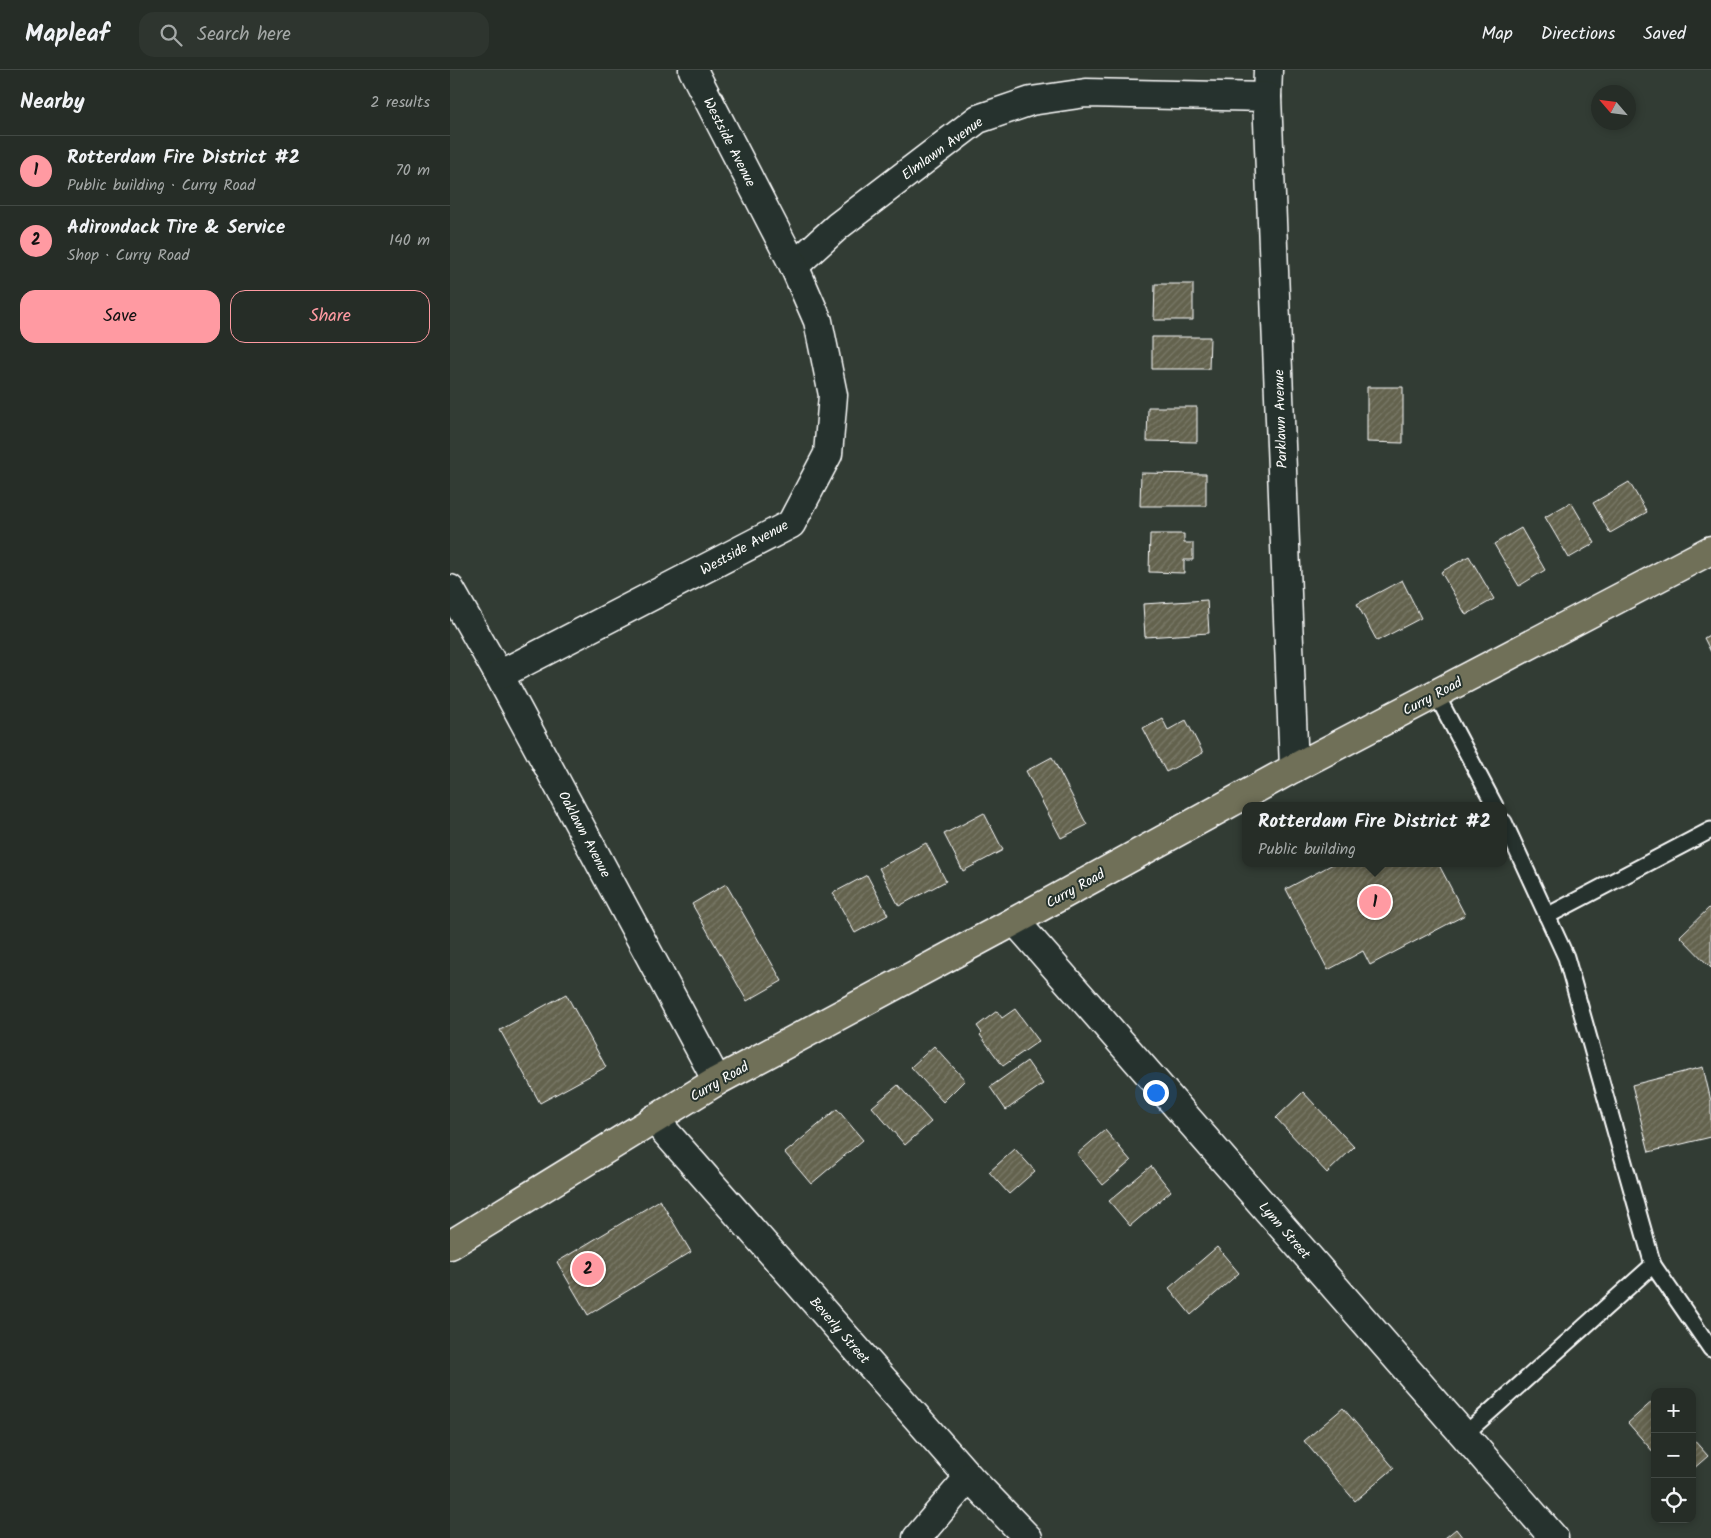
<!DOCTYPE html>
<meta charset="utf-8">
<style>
:root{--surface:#262d27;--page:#2e352f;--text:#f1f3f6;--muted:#a4a8a7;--line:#424944;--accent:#ff9aa2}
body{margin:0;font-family:Kalam,sans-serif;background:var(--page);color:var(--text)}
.controls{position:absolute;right:15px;bottom:15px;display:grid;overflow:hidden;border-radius:10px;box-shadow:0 2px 8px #0003}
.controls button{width:45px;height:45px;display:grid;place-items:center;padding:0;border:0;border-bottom:1px solid var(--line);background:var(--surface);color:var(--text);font:25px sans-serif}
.compass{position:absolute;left:1141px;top:15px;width:45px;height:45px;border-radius:50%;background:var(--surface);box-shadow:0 2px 8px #0003;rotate:298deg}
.you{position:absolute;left:705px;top:1022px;width:18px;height:18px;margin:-12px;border:4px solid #fff;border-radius:50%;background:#1a73e8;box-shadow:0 0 0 8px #1a73e833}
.badge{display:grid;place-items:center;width:32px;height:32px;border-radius:50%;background:var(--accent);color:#111;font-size:16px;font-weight:700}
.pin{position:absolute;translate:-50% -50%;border:2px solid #fff;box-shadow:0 1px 5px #0006}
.popup{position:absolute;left:792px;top:732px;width:265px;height:65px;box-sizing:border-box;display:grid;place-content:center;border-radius:10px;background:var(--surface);filter:drop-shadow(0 1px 4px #0005);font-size:16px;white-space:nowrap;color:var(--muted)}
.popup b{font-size:19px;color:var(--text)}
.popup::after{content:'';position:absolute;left:50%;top:100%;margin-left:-10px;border:10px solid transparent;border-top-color:var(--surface)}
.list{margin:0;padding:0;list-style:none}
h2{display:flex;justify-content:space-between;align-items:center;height:65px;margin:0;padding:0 20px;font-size:21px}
h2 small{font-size:16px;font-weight:400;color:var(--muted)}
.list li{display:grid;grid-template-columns:32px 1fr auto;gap:15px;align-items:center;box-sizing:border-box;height:70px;padding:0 20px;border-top:1px solid var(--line)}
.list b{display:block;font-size:19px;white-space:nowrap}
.list p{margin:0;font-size:16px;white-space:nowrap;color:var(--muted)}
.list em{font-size:16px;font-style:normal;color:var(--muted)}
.actions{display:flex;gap:10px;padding:15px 20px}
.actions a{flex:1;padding:11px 0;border:1px solid var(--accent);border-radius:15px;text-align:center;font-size:18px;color:var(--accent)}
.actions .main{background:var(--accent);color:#111}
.icon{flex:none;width:28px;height:28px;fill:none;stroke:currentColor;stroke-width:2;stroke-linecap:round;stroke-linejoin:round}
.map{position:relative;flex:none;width:1261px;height:1468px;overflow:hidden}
header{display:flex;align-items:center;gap:30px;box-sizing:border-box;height:70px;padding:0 25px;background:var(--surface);border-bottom:1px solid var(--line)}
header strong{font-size:24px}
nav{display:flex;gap:28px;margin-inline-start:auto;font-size:18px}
.search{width:350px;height:45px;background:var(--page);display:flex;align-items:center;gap:12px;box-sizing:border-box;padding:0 18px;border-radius:15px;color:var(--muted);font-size:19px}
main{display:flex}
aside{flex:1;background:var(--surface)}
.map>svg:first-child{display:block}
.building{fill:url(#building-hatch);stroke:#fff}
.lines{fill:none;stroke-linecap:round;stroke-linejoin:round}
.service-casing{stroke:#fff;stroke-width:19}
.minor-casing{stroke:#fff;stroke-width:31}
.primary-casing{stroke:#fff;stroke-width:31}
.service{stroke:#26332d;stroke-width:15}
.minor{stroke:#26332d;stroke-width:28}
.primary{stroke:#706f59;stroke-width:28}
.labels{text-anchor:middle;stroke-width:4;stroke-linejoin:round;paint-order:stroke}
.street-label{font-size:14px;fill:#fff;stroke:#26332d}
</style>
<header>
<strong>Mapleaf</strong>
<div class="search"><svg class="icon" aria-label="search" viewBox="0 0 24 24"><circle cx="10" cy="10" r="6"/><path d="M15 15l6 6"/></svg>Search here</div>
<nav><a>Map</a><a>Directions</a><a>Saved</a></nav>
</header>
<main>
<aside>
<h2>Nearby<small>2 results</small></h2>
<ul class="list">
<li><span class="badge">1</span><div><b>Rotterdam Fire District #2</b><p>Public building · Curry Road</p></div><em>70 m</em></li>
<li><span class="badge">2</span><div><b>Adirondack Tire &amp; Service</b><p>Shop · Curry Road</p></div><em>140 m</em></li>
</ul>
<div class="actions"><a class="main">Save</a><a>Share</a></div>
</aside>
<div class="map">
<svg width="1261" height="1468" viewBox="0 0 1261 1468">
<defs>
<pattern id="building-hatch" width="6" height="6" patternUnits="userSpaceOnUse" patternTransform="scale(1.25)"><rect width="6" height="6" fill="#63624e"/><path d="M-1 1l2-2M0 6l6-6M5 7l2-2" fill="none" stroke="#7a7a69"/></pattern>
</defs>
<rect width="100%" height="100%" fill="#323c34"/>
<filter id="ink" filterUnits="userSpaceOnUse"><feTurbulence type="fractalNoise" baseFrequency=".02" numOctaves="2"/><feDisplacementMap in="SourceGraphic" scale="10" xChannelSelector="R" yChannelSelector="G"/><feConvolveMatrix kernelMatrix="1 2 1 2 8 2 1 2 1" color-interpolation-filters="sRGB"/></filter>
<g filter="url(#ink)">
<g class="building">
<polygon points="705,214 743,214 743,250 704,250"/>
<polygon points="702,267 760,267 759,299 702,299"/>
<polygon points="917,317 953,317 953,373 917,372"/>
<polygon points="698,337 747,337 747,372 697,371"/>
<polygon points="691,403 756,404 756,436 690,436"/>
<polygon points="1179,412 1197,442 1160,463 1143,433"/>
<polygon points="1121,432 1145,473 1119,488 1095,447"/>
<polygon points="1071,458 1095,500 1069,516 1044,474"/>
<polygon points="700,464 734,464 734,473 743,473 743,490 734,490 734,503 699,502"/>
<polygon points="1019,486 1044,529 1016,545 991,502"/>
<polygon points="952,510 971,548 927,571 907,534"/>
<polygon points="757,530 759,563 695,567 693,534"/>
<polygon points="1261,564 1261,582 1254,568"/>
<polygon points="712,648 718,660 736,650 753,683 716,702 693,658"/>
<polygon points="602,687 637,755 611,768 576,701"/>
<polygon points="534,743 553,780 513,801 494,764"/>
<polygon points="476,773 496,811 449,836 429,798"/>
<polygon points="885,793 988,793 1015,845 920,895 913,881 878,900 836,819"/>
<polygon points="417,805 438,845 405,863 383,823"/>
<polygon points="276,814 332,911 297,931 242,834"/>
<polygon points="1261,836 1261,898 1230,866"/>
<polygon points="116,924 156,997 90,1033 50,960"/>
<polygon points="565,939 589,971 553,996 530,965 532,963 527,956 547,941 552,948"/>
<polygon points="484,976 515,1010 493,1032 461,997"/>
<polygon points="577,991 593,1014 556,1040 540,1017"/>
<polygon points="1253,997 1261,1031 1261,1067 1199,1082 1182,1015"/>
<polygon points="448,1015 481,1052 455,1075 422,1037"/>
<polygon points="853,1022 904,1077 877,1103 826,1048"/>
<polygon points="387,1039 413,1070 361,1114 335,1083"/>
<polygon points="655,1060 681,1091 653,1115 627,1084"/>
<polygon points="565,1079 585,1101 559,1124 539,1102"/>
<polygon points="701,1096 721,1121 680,1156 659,1131"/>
<polygon points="210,1130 241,1182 138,1245 107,1192"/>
<polygon points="767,1177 789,1203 741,1245 719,1218"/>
<polygon points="1205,1329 1205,1384 1178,1353"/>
<polygon points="893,1338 944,1398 905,1431 854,1371"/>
<polygon points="1242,1368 1258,1386 1242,1400"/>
<polygon points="1006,1459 1013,1468 995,1468"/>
</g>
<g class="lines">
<g class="service-casing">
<g id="service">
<polyline points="986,624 1045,736"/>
<polyline points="1097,846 1261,760"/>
<polyline points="1203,1195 1261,1279"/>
<polyline points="1014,1365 1203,1195 1116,887 1054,752"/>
</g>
</g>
<g class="minor-casing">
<g id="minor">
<polyline points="818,0 817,27 844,698"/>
<polyline points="344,196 388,156 528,49 581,31 636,23 817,27"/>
<polyline points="0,519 49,605 267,1011"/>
<polyline points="49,605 341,454 378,384 383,325 368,251 344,196 243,0"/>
<polyline points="565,851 1104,1468"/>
<polyline points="204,1049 519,1407 578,1468"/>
<polyline points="467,1468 519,1407"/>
</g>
</g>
<g class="primary-casing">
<polyline id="primary" points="0,1175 267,1011 565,851 844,698 1261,480"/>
</g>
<use href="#service" class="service"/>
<use href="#minor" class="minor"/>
<use href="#primary" class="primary"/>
</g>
</g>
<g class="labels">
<g class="street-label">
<text transform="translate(280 72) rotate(63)" y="5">Westside Avenue</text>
<text transform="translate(492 78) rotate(-36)" y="5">Elmlawn Avenue</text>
<text transform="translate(830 349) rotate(-92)" y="5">Parklawn Avenue</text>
<text transform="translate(294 477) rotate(-29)" y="5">Westside Avenue</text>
<text transform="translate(982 626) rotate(-28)" y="5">Curry Road</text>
<text transform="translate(135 764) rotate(62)" y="5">Oaklawn Avenue</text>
<text transform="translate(625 818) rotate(-29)" y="5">Curry Road</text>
<text transform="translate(269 1011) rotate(-30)" y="5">Curry Road</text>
<text transform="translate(835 1160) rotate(49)" y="5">Lynn Street</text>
<text transform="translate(390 1260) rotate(49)" y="5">Beverly Street</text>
</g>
</g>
</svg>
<div class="controls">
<button>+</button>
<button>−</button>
<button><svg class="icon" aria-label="locate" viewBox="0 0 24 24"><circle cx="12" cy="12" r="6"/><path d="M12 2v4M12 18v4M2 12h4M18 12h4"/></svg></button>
</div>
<svg class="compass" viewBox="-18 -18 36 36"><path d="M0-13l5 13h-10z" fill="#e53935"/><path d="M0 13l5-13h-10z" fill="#a4a8a7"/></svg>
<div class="you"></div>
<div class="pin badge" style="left:925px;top:832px">1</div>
<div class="popup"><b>Rotterdam Fire District #2</b>Public building</div>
<div class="pin badge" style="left:138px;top:1199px">2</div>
</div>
</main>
